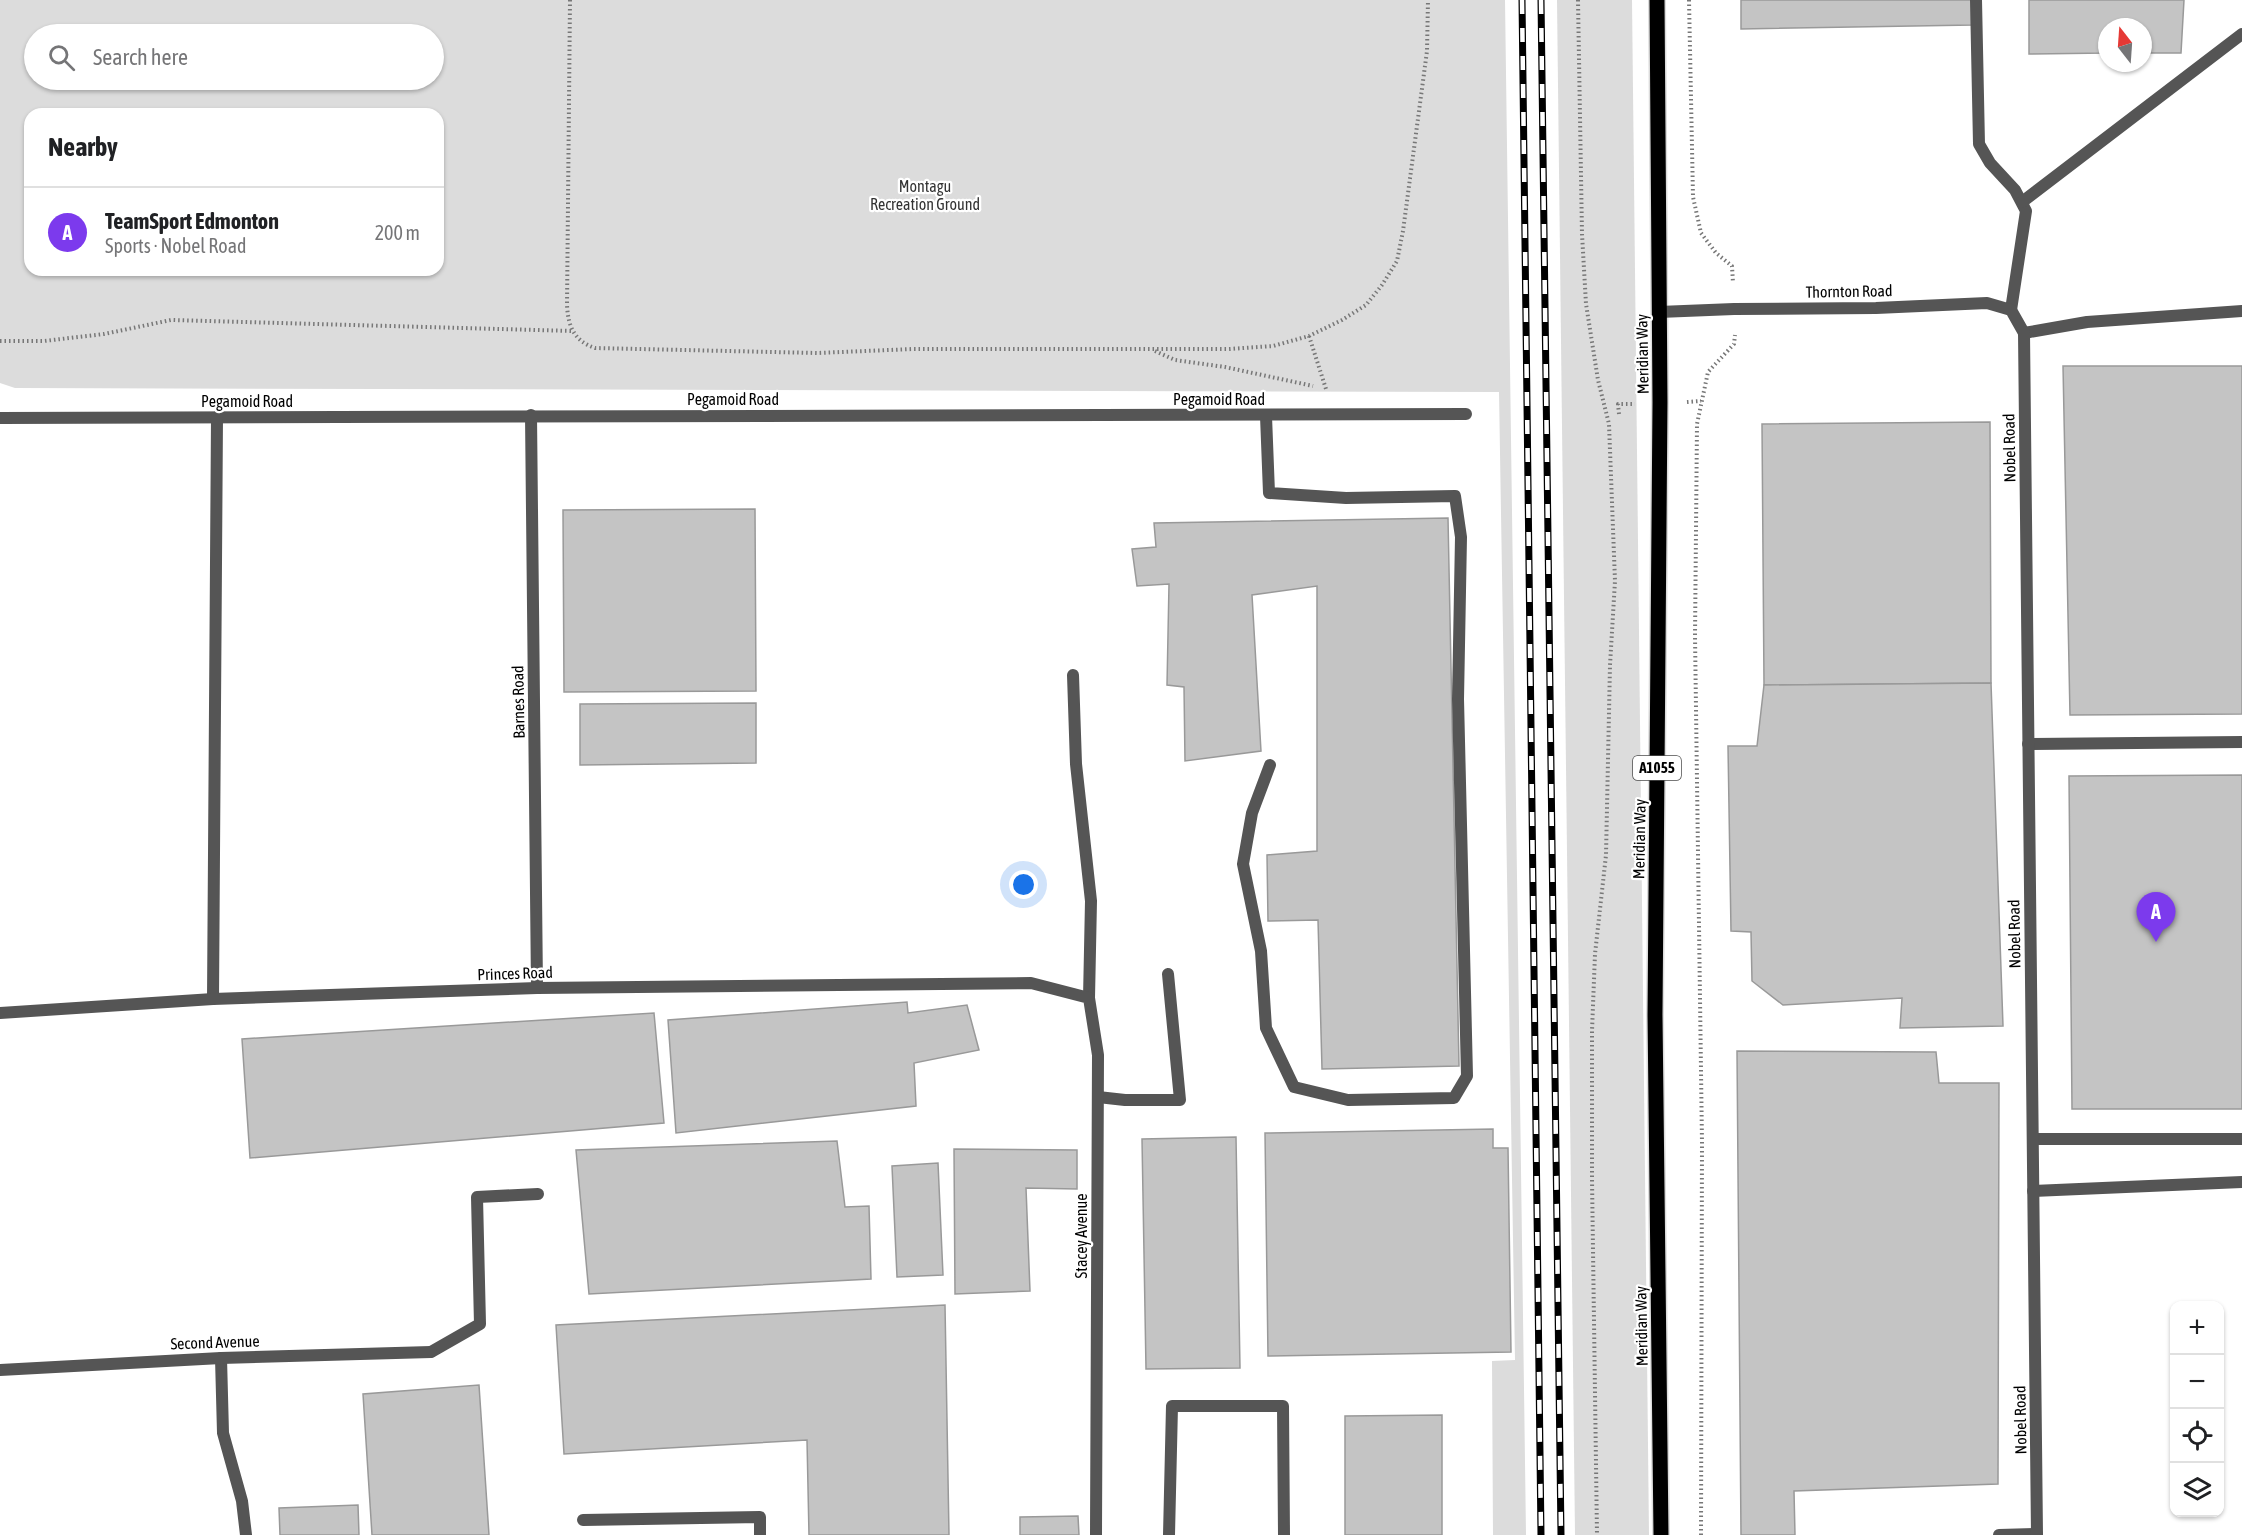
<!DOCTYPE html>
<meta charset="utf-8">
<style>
:root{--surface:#fff;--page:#f6f6f6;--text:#202124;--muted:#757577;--line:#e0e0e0;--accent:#7c3aed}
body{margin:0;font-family:"Asap Condensed",sans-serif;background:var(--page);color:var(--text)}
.controls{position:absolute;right:18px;bottom:18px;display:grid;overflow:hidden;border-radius:12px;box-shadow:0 2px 4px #0004}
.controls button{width:54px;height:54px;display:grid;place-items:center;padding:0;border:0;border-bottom:2px solid var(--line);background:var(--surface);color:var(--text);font:30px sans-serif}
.compass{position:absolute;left:2098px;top:18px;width:54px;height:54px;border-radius:50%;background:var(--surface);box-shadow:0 2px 4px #0004;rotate:343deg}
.you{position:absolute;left:1024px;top:885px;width:21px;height:21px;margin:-15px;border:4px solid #fff;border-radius:50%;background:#1a73e8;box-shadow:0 0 0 9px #1a73e833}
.badge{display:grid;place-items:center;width:39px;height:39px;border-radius:50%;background:var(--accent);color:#fff;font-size:20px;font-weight:700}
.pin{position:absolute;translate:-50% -50px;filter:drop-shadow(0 2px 3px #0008)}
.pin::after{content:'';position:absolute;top:32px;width:21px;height:18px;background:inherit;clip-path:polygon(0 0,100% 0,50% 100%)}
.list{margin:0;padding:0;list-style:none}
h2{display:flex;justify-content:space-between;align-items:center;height:78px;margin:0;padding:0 24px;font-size:26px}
h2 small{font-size:20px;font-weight:400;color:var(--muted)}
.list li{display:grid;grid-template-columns:39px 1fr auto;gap:18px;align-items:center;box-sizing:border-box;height:90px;padding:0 24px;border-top:2px solid var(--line)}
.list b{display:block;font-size:22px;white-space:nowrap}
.list p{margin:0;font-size:20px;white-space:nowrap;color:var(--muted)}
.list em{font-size:20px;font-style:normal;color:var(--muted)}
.icon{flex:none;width:33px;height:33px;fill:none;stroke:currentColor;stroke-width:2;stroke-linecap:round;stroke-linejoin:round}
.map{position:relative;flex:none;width:2242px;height:1535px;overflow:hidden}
.search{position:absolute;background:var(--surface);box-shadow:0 2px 4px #0004;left:24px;top:24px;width:420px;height:66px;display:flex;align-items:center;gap:15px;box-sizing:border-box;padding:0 21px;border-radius:33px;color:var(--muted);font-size:22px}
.panel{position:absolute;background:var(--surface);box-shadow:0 2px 4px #0004;left:24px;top:108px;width:420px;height:168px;border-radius:18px}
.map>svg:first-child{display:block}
.green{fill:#dcdcdc;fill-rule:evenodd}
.building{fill:#c4c4c4;stroke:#999;stroke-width:1.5}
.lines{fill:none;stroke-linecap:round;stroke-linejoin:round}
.primary-casing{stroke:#dbdbdb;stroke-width:18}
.path{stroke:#777;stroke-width:4;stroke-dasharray:1.5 3;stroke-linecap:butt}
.lane{stroke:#555;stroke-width:12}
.street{stroke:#555;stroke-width:12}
.primary{stroke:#000;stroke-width:15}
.rail-casing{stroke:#000;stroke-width:7}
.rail{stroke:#fff;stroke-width:4.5;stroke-dasharray:14;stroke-linecap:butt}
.labels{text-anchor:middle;stroke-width:4.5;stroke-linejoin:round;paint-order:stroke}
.shield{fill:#fff;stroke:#4c4c4c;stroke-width:1.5}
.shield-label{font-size:15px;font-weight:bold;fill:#000}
.park-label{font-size:16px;fill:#333;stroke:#fff}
.street-label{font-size:16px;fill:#000;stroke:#fff}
</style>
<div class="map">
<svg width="2242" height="1535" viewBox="0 0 2242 1535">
<rect width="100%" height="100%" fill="#fff"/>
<g class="green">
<path d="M0,0H1505L1526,1535H1493L1492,1361L1515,1360L1499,392L15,388L0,383ZM434,34V80H34V34ZM30,114H438V270H30Z"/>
<polygon points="1557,0 1632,0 1649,1535 1575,1535"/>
</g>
<g class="building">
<polygon points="1741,0 1973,0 1973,25 1741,29"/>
<polygon points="2029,0 2184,0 2181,53 2143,53 2143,27 2107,27 2107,53 2029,54"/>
<polygon points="2063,366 2242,366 2242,714 2070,715"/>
<polygon points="1990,422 1991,683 1764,685 1762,424"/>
<polygon points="755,509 756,691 564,692 563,510"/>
<polygon points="1448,518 1459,1066 1322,1069 1318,920 1268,921 1267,855 1317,851 1317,586 1252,595 1261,751 1185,761 1184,687 1167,685 1169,584 1137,586 1132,549 1156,547 1154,523"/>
<polygon points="1991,683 2003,1026 1900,1028 1902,998 1783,1005 1752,981 1751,932 1731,931 1728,746 1757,746 1764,685"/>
<polygon points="756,703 756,763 580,765 580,704"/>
<polygon points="2242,775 2242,1109 2072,1109 2069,776"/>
<polygon points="907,1002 908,1013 967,1005 979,1050 914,1063 916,1106 676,1133 668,1020"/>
<polygon points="654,1013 664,1123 250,1158 242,1039"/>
<polygon points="1737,1051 1936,1052 1939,1083 1999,1083 1998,1484 1794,1491 1795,1535 1741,1535"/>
<polygon points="1493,1129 1493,1148 1508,1148 1511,1352 1268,1356 1265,1133"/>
<polygon points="1236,1137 1240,1368 1146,1369 1142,1139"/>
<polygon points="837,1141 845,1207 869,1206 871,1279 589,1294 576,1150"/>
<polygon points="954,1149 1077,1150 1077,1189 1026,1188 1030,1291 955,1294"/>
<polygon points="938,1163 943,1275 897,1277 892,1166"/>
<polygon points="945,1305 949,1535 809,1535 807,1440 564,1454 556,1325"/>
<polygon points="479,1385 489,1535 372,1535 363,1394"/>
<polygon points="1442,1415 1442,1535 1345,1535 1345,1416"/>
<polygon points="358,1505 359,1535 280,1535 279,1508"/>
<polygon points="1078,1516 1079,1535 1020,1535 1020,1517"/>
</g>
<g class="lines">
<g class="primary-casing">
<polyline id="primary" points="1657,0 1660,402 1655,1015 1661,1535"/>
</g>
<g class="path">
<path d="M570,0L567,305C568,326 574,341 595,348L817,353L914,349H1229L1273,346L1309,336L1342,320L1366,305L1382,285L1397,261L1403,231L1427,51L1428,0"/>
<polyline points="1578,0 1582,234 1586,304 1598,380 1609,424 1615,581 1610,665 1606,855 1595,954 1592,1031 1592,1179 1597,1535"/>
<polyline points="1689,0 1693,197 1701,233 1716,253 1732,266 1733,283"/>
<polyline points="1309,336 1326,389"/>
<polyline points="0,341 44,341 104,334 171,320 572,331"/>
<polyline points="1155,351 1175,360 1225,367 1313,386"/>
<polyline points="1687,402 1701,401"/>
<polyline points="1619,414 1618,404 1635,404"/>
<polyline points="1701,1535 1702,1143 1695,636 1697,424 1708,372 1734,344 1735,335"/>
</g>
<g class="lane">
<polyline points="1976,0 1979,144 1990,163 2015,190 2026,211 2011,310"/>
<polyline points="2022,202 2242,34"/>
<polyline points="2024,333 2087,322 2242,311"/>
<polyline points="1266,416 1269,493 1346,498 1455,496 1461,537 1458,699 1467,1076 1454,1098 1348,1100 1294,1087 1266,1028 1261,951 1243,864 1252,813 1270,765"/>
<polyline points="1073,675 1076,764 1091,901 1089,998"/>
<polyline points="2028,744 2242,742"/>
<polyline points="1098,1097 1125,1100 1180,1100 1168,974"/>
<polyline points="2033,1139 2242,1139"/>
<polyline points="2033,1191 2242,1182"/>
<polyline points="431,1352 480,1324 477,1197 538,1194"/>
<polyline points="221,1358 223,1433 242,1501 246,1535"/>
<polyline points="583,1520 760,1517 760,1535"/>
<polyline points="1169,1535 1172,1406 1283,1406 1284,1535"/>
<polyline points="1999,1535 2037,1534"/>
</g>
<g class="street">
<polyline points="1659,312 1734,309 1876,308 1987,303 2011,310 2024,333 2037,1535"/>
<polyline points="531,415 537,988"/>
<polyline points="0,418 1466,414"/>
<polyline points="213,999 217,417"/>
<polyline points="0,1013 213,999 537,988 1031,983 1089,998 1098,1055 1096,1535"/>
<polyline points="0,1370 221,1358 431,1352"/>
</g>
<use href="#primary" class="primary"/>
<g class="rail-casing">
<g id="rail">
<polyline points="1522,0 1541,1535"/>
<polyline points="1541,0 1561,1535"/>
</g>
</g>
<use href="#rail" class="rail"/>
</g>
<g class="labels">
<rect class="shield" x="1633" y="756" width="48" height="24" rx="4.5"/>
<g class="shield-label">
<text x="1657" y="773">A1055</text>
</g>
<g class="park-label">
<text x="925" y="192">Montagu<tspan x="925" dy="18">Recreation Ground</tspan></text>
</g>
<g class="street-label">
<text transform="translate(1849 291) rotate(-1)" y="6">Thornton Road</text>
<text transform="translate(1642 354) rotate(-91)" y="6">Meridian Way</text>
<text x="733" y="405">Pegamoid Road</text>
<text x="1219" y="405">Pegamoid Road</text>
<text x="247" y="407">Pegamoid Road</text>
<text transform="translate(2009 448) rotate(-91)" y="6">Nobel Road</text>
<text transform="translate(518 702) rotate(-91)" y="6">Barnes Road</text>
<text transform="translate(1639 839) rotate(-89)" y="6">Meridian Way</text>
<text transform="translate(2014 934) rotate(-91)" y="6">Nobel Road</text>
<text transform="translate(515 973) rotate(-2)" y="6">Princes Road</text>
<text transform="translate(1081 1236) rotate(-90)" y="6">Stacey Avenue</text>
<text transform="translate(1641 1326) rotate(-91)" y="6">Meridian Way</text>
<text transform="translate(215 1342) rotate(-2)" y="6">Second Avenue</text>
<text transform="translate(2020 1420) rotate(-91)" y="6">Nobel Road</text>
</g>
</g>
</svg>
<div class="controls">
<button>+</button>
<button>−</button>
<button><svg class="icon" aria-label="locate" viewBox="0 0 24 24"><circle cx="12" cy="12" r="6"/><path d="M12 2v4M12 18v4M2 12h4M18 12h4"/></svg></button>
<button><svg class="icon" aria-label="layers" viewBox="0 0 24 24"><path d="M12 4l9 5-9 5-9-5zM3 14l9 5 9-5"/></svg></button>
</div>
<svg class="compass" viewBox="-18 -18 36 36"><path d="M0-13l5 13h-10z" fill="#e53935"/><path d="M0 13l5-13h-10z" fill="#757577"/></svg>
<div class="you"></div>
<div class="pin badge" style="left:2156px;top:942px">A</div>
<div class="search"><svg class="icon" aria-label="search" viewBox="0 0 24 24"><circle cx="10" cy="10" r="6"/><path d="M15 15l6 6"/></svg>Search here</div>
<section class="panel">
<h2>Nearby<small></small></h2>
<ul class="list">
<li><span class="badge">A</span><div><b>TeamSport Edmonton</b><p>Sports · Nobel Road</p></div><em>200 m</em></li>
</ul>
</section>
</div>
